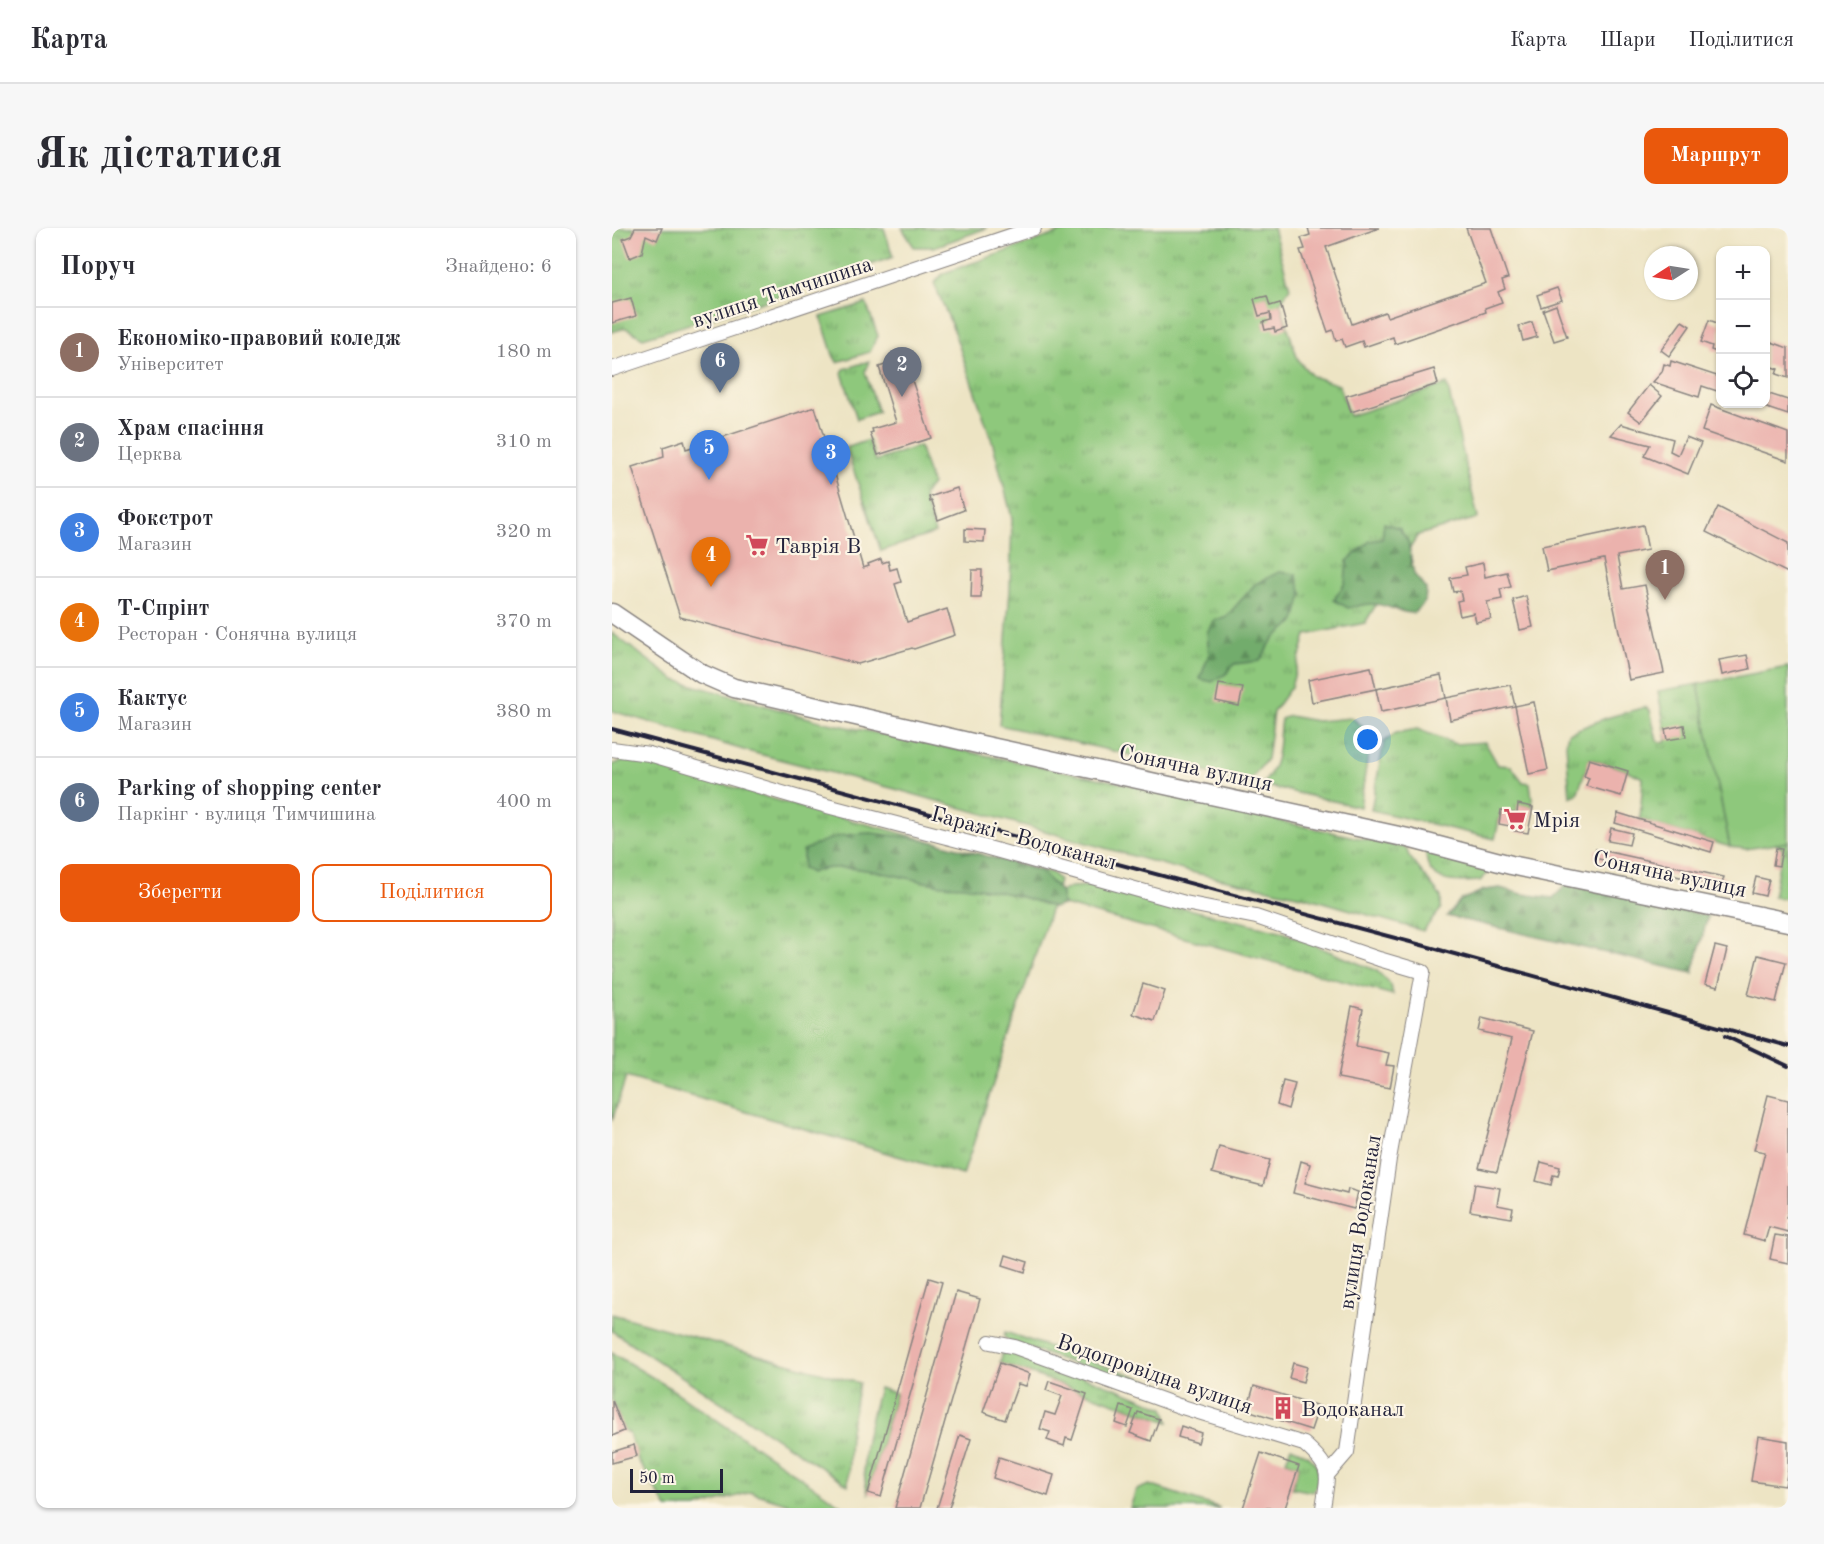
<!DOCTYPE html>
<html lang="uk">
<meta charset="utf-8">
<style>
:root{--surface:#fff;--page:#f7f7f7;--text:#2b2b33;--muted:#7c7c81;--line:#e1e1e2;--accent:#ea580c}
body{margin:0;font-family:"Old Standard TT",serif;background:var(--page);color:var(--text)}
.controls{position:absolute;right:18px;top:18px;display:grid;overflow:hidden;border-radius:12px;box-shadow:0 2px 4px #0004}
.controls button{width:54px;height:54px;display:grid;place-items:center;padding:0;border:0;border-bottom:2px solid var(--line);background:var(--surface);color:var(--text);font:30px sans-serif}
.compass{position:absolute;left:1032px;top:18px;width:54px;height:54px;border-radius:50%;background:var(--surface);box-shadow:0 2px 4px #0004;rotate:258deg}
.scale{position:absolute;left:18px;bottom:15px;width:93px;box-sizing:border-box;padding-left:6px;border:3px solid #22223b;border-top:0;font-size:16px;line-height:21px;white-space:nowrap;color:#22223b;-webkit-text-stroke:4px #fcf5e5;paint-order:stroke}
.you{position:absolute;left:756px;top:512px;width:21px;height:21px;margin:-15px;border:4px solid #fff;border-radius:50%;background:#1a73e8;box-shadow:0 0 0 9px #1a73e833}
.badge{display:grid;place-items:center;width:39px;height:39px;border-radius:50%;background:var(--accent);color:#fff;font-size:20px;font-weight:700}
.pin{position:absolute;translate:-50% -50px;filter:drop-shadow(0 2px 3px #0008)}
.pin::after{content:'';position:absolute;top:32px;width:21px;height:18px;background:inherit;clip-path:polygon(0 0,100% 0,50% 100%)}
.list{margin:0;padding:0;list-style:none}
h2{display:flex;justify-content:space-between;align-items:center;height:78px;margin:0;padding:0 24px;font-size:26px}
h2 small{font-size:20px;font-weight:400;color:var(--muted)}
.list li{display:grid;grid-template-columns:39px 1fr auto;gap:18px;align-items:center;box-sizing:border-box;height:90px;padding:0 24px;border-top:2px solid var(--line)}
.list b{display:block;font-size:22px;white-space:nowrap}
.list p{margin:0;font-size:20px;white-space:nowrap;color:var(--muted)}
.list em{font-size:20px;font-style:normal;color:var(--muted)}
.actions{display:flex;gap:12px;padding:18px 24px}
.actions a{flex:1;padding:14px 0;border:2px solid var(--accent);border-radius:12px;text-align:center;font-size:21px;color:var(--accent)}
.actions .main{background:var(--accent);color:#fff}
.icon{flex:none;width:33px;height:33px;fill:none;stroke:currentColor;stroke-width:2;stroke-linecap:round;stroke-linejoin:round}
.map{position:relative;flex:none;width:1176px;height:1280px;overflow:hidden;border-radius:12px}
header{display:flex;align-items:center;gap:36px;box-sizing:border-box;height:84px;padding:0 30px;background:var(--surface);border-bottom:2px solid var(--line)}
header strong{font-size:28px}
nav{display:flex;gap:33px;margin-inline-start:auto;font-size:21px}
.intro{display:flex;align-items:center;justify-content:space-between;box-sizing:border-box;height:144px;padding:0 36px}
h1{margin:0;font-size:42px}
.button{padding:15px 27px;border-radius:12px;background:var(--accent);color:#fff;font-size:21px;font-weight:700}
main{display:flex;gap:36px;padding:0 36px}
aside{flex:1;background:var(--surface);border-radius:12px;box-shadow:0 2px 4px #0004}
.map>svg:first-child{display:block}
.grass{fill:url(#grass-tufts);stroke:#58755c;stroke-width:1.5}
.forest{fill:url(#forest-firs);stroke:#4a6754;stroke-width:1.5}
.park{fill:#8ec87c;stroke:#58755c;stroke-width:1.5}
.building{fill:#ebb2ad}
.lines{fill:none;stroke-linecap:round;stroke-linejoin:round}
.street-casing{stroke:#888380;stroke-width:16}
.secondary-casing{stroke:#888380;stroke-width:21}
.street{stroke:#fff;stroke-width:14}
.secondary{stroke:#fff;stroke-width:18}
.rail{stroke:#22223b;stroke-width:4}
.labels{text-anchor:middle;stroke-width:4.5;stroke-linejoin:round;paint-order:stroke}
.street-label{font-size:22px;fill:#22223b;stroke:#fcf5e5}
.poi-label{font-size:22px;fill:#22223b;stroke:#fcf5e5;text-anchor:start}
</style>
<header>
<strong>Карта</strong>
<nav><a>Карта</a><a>Шари</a><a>Поділитися</a></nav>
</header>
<div class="intro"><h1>Як дістатися</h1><a class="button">Маршрут</a></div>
<main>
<aside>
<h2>Поруч<small>Знайдено: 6</small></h2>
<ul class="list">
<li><span class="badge" style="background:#8d6e63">1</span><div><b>Економіко-правовий коледж</b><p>Університет</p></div><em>180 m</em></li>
<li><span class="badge" style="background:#6b7280">2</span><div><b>Храм спасіння</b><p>Церква</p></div><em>310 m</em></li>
<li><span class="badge" style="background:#3f7fe0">3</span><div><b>Фокстрот</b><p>Магазин</p></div><em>320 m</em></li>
<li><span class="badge" style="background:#e8710a">4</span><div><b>Т-Спрінт</b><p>Ресторан · Сонячна вулиця</p></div><em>370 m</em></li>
<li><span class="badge" style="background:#3f7fe0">5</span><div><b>Кактус</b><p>Магазин</p></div><em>380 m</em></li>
<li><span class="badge" style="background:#5c6f8a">6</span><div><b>Parking of shopping center</b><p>Паркінг · вулиця Тимчишина</p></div><em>400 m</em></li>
</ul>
<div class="actions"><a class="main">Зберегти</a><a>Поділитися</a></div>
</aside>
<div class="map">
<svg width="1176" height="1280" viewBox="0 0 1176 1280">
<defs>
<pattern id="grass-tufts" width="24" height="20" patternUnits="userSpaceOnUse" patternTransform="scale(1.5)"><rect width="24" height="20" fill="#8ec87c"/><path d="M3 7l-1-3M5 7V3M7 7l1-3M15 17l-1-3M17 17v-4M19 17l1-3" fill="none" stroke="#74a267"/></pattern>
<pattern id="forest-firs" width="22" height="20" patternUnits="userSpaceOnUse" patternTransform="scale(1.5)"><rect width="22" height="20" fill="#72ac6c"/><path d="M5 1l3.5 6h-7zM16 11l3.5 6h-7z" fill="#5d8c5a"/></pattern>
</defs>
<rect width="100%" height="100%" fill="#fcf5e5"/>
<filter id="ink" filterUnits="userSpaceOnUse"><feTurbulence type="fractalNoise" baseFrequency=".0167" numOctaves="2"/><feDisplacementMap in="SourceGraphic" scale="12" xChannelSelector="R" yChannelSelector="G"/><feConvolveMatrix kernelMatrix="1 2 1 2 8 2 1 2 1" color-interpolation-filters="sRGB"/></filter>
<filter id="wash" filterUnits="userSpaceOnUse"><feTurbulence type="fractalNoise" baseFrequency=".008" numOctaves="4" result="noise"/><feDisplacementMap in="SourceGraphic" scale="24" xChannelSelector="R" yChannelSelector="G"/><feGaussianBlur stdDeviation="1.35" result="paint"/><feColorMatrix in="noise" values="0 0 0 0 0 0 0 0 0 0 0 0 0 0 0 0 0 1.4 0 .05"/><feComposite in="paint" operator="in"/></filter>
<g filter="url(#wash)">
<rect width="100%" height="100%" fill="#ede4c4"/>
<g class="grass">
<polygon points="0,0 272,0 281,29 157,72 31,110 14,100 0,104"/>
<polygon points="290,0 375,0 322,19 302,19"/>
<polygon points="461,0 661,0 678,60 668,75 686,132 700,148 727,157 737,188 835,156 866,290 806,307 753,395 694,407 679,459 661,484 655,531 637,554 387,497 398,362 400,290 381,216 340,98 322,55 332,45"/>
<polygon points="254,75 266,108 258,124 225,134 221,127 209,89"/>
<polygon points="257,133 253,144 266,184 245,191 230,145 232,141"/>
<polygon points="257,212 264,233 307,218 320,256 311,268 323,305 269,323 234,220"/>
<polygon points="0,405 63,452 211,494 514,556 672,594 794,620 797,628 829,669 829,681 811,703 694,669 574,643 283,561 135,523 0,483"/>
<polygon points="1086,456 1118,619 1028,592 1031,550 1016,543 978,531 965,566 958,569 954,516 956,505 994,490 1033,479 1038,482 1045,513 1051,514 1055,512 1046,463"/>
<path d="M677,488L705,493L740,490L752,500L757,519L748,579L650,557C670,533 665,519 669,491Z"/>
<polygon points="805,501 843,516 873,514 886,537 899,538 911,554 918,555 921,579 907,577 905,585 889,583 883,611 759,582 772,514 784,505"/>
<polygon points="15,531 52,539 178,576 440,645 447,652 444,666 459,659 479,658 668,703 765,743 779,757 781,767 441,674 351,947 14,849 0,893 0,537"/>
<polygon points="1176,614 1176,671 1161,669 1170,620 1163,616"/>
<path d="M814,624L874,636L875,645L868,653C844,655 814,657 814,624Z"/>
<polygon points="0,1086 247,1155 238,1202 236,1257 0,1103"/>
<polygon points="393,1104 547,1156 543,1164 399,1114 392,1109"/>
<polygon points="396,1122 506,1161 552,1180 557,1194 388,1135 391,1123"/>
<polygon points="0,1125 58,1160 233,1280 190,1280 139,1264 84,1280 55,1280 26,1232 17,1205 12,1203 0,1172"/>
<path d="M267,1160L284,1165L256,1265C245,1231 258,1194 267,1160Z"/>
<path d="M679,1219C700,1227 715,1240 701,1264L680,1260L687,1238L674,1233Z"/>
<polygon points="537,1257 608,1280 518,1280 524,1262"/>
</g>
<g class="forest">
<path d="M772,295L787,300L796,313L802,346L814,361L813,374L801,385C786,385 774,375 759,376C752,376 743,379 736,380L722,372L733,355L735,333L758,313L770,311Z"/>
<polygon points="667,344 684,346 690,366 683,393 661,411 648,433 622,436 614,446 600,454 588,451 597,426 595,405 601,393 615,388 643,356"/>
<path d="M259,605L303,610L331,616L428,643L450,665V677L442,680C416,670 386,662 358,659C349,657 339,658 330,657C295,652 230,630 199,645L191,640V623C217,609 229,606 259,605Z"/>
<polygon points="954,657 1002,666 1096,688 1081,745 835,688 849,672 872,662 888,660 910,666 941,670"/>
</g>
<polygon class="park" points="1176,439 1176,614 1134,621 1118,619 1086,456"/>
<g id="blocks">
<g class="building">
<polygon points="23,0 50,0 45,12 34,7 30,25 18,30 11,11 19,8"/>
<polygon points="696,0 767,0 714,19 740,96 773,84 775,89 874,55 854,0 879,0 896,50 890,52 893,61 886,64 890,74 873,80 874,84 783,116 781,109 752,119 750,113 733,119 730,111 724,113 721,102 716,104 688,22 693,21 689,10 698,7"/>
<polygon points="945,60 950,72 929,79 925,67"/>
<polygon points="655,68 658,78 668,75 675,100 663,104 662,100 653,102 651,94 659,92 658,85 647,88 642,71"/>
<polygon points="19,70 24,88 0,95 0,75"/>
<polygon points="944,77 955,109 942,113 931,82"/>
<polygon points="1097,92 1108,96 1107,125 1099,122 1100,118 1089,114"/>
<polygon points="1070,93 1078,98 1057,128 1049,122"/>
<polygon points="920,94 925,109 911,113 907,98"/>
<polygon points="1154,112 1176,120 1176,150 1164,146 1166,141 1154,137"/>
<polygon points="291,131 293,138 295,137 319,210 266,227 258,205 261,204 260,201 284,194 267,139"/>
<polygon points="1059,133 1108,149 1108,164 1090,158 1087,169 1041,154 1050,144 1052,136 1058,138"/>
<polygon points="822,141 826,156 739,184 734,168"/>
<polygon points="1037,157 1050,168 1029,194 1016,184"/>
<polygon points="1154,165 1176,172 1176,187 1143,176 1154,176"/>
<polygon points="1099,177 1176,205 1176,233 1090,203"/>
<polygon points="203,179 251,340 257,338 256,336 269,331 270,335 276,333 278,342 285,340 289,354 283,356 295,394 335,381 343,407 302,421 300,420 246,436 68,389 20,239 52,229 51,219 72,212 74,221"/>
<polygon points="1009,196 1061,211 1058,223 1066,227 1074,209 1089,215 1076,246 1032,228 1038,217 999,207"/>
<polygon points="345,260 352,282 326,292 320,273 318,274 317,269"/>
<polygon points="1106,279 1176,315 1176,345 1094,304"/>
<polygon points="1031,297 1036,322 1005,328 1011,361 1033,357 1052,445 1017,452 992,331 935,343 930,318"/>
<polygon points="353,301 373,302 372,314 353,313"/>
<polygon points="871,335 873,349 895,344 899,359 888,361 890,371 875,374 879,391 864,394 862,385 848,388 845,373 850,372 848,363 841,364 838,350 855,347 853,339"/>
<polygon points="360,342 370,342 369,370 359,370"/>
<polygon points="914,368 921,399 908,402 901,372"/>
<polygon points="1135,427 1138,441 1110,447 1107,432"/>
<polygon points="759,439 764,461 829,447 834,470 769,484 764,461 700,474 696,452"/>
<polygon points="607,456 631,460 627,478 604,473"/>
<polygon points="898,457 903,478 838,492 834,470"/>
<polygon points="922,474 936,542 917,546 903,478"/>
<polygon points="1072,497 1074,509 1055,512 1053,501"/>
<polygon points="977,531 1016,543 1009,568 974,558 977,550 972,548"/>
<polygon points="906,576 921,579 916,605 902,603 903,599 887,596 889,582 905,585"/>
<polygon points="1006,585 1102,614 1099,624 1003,595"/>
<polygon points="999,600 1020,605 1017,617 996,613"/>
<polygon points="1164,620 1170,621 1167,638 1161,637"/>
<polygon points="984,621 1112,649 1109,658 982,630"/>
<polygon points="1144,649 1157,652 1153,668 1140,665"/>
<polygon points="1103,718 1115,721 1106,759 1093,756"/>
<polygon points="1146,727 1174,734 1164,774 1136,767"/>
<polygon points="531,756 553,763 543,793 521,786"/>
<polygon points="740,778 751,781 744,818 777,825 774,837 782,838 778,860 726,850"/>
<polygon points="870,790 921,803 885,944 867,940 900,811 867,803"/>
<polygon points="671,853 683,856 676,881 665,877"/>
<polygon points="1156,867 1176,872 1176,983 1174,990 1176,990 1176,1004 1157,999 1153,1013 1132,1007 1153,924 1142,922"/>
<polygon points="607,919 658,932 651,958 600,945"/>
<polygon points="689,933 698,936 693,955 735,966 736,961 746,964 742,981 681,965"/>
<polygon points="929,934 948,939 946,948 941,947 939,957 924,953"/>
<polygon points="863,956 888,960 885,977 901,980 899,990 858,983"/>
<polygon points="1163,1007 1176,1009 1176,1035 1158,1031"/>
<polygon points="394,1027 416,1034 413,1044 391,1037"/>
<polygon points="317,1050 330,1054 269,1269 256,1265"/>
<polygon points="344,1064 368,1071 308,1280 283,1280"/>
<polygon points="388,1135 418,1146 414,1158 406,1156 393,1192 371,1184"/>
<polygon points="681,1135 695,1139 691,1154 677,1150"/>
<polygon points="437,1153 475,1166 460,1212 454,1210 452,1218 435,1212 438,1204 428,1201 433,1184 443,1187 450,1168 434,1162"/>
<polygon points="642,1158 707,1178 699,1202 635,1182"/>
<polygon points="0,1172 12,1203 0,1208"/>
<polygon points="509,1178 521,1182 515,1199 504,1195"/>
<polygon points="526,1184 547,1191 539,1213 518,1205"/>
<polygon points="569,1198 589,1205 586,1215 566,1209"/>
<polygon points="348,1207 359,1211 337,1280 325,1280"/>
<polygon points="1146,1208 1176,1213 1176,1240 1173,1258 1139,1253"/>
<polygon points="22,1217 25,1228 0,1235 0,1224"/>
<polygon points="649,1225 687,1238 673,1280 631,1280"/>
<polygon points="387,1229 442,1247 436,1268 381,1250"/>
</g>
</g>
</g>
<g filter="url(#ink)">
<use href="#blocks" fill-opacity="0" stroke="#888380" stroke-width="1.5"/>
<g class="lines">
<g class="street-casing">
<g id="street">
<polyline points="0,141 422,0"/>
<polyline points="0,521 37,526 215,578 369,618 573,675 644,689 767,731 811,744 777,931 735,1224 716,1246"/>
<path d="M378,1114L403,1119L567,1178L692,1216C721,1241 716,1245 711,1280"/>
</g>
</g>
<g class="secondary-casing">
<polyline id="secondary" points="0,385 90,446 122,460 365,516 796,610 899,637 1176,694"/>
</g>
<use href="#street" class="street"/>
<use href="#secondary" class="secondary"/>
<g class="rail">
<polyline points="0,501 817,719 1176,818"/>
<polyline points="1113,808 1176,838"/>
</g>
</g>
</g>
<defs>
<g id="supermarket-bare" transform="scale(1.8)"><path d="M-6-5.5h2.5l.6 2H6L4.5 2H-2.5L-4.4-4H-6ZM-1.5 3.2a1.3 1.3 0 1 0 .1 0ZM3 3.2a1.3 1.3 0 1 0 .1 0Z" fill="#d1495b" stroke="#fcf5e5" stroke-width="2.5" paint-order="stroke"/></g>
<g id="building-bare" transform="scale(1.8)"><path d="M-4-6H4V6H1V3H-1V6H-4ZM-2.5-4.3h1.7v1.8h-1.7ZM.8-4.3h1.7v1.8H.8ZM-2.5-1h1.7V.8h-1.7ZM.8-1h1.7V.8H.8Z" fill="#d1495b" stroke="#fcf5e5" stroke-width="2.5" paint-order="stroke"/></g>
</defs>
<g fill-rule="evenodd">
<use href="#supermarket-bare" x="145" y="317"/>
<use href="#supermarket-bare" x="903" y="591"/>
<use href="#building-bare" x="671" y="1180"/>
</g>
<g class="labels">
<g class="street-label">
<text transform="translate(170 63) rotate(-18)" y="8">вулиця Тимчишина</text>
<text transform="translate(584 539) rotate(12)" y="8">Сонячна вулиця</text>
<text transform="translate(412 609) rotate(15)" y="8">Гаражі - Водоканал</text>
<text transform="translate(1058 645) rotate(12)" y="8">Сонячна вулиця</text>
<text transform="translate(747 994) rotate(-81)" y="8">вулиця Водоканал</text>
<text transform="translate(543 1145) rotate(19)" y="8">Водопровідна вулиця</text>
</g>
<g class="poi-label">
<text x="163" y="325">Таврія В</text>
<text x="921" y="599">Мрія</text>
<text x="689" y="1188">Водоканал</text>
</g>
</g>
</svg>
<div class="controls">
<button>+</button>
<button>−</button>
<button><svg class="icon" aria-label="locate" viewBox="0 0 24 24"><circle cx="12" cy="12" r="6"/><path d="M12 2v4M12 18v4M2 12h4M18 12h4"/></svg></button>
</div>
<svg class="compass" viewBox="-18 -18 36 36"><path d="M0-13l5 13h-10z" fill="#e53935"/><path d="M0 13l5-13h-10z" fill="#7c7c81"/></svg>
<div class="scale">50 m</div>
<div class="you"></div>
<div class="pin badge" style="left:1053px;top:372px;background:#8d6e63">1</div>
<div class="pin badge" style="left:290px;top:169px;background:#6b7280">2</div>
<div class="pin badge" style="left:219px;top:257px;background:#3f7fe0">3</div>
<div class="pin badge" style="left:99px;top:359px;background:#e8710a">4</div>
<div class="pin badge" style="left:97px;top:252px;background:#3f7fe0">5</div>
<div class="pin badge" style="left:108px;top:165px;background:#5c6f8a">6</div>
</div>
</main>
